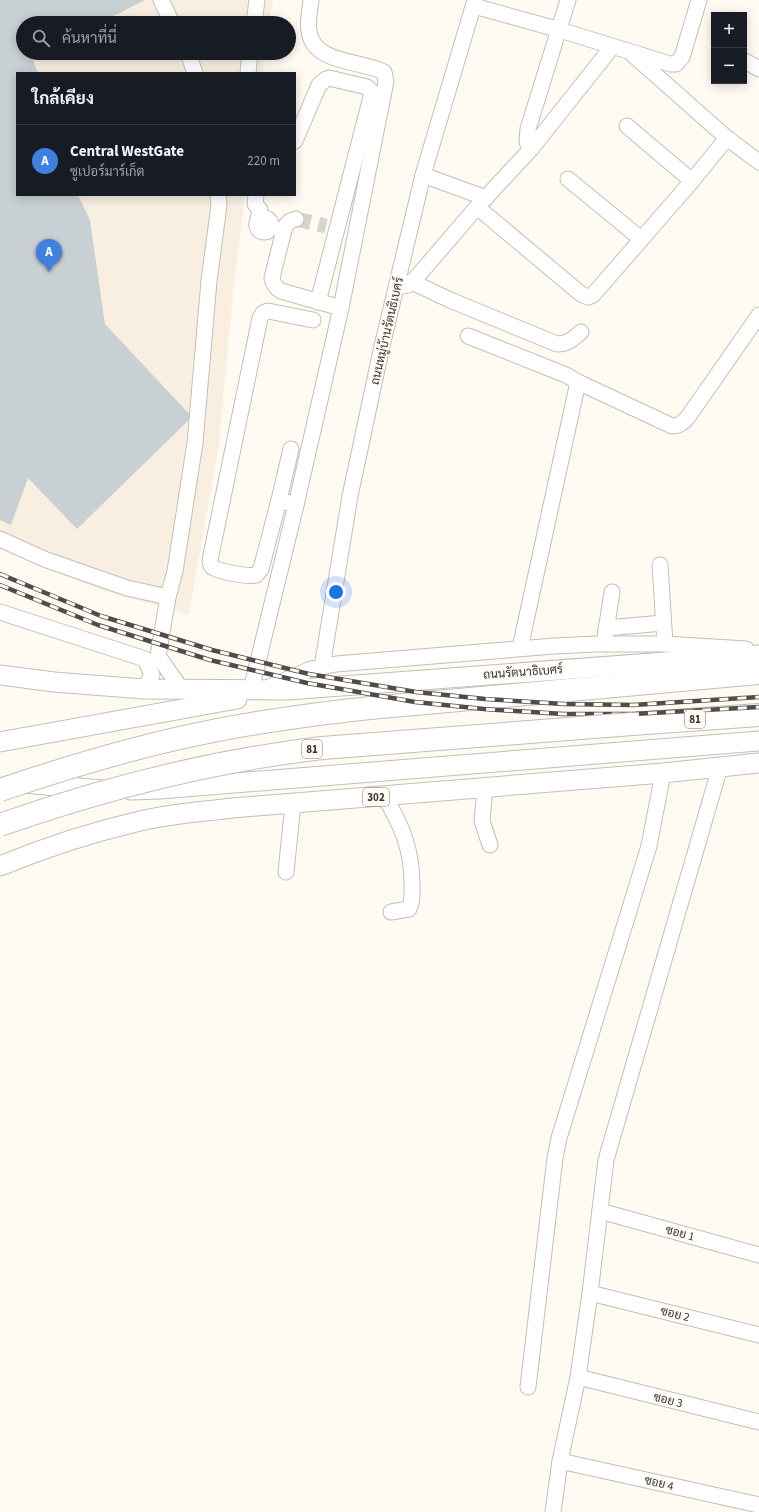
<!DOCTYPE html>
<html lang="th">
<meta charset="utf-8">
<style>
:root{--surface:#171b24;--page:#20242c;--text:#f1f3f6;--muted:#9ea1a6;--line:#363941;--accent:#7c3aed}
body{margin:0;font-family:"Source Sans 3",Sarabun,sans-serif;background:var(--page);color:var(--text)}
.controls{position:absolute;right:12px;top:12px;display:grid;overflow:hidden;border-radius:0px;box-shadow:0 2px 10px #0003}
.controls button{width:36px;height:36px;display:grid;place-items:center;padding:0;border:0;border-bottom:1px solid var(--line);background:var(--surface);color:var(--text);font:20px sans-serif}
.you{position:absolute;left:336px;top:592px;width:14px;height:14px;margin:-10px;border:3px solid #fff;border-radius:50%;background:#1a73e8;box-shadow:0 0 0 6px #1a73e833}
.badge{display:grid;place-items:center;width:26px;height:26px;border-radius:50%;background:var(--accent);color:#fff;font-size:13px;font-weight:700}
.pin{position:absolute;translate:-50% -33px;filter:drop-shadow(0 1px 2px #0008)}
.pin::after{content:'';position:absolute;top:21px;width:14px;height:12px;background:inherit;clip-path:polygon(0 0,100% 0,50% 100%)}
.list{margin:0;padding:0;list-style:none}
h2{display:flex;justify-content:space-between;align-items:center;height:52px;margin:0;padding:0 16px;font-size:17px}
h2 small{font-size:13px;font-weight:400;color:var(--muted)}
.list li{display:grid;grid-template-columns:26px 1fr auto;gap:12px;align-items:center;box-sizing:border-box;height:72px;padding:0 16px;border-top:1px solid var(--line)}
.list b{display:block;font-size:15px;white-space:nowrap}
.list p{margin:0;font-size:13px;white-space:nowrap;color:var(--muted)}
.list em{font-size:13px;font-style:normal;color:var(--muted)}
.icon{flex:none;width:22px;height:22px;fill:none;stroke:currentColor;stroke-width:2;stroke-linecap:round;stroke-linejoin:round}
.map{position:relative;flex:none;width:759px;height:1512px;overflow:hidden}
.search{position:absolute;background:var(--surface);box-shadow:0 2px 10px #0003;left:16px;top:16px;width:280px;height:44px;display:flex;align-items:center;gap:10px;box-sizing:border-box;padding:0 14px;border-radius:22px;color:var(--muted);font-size:15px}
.panel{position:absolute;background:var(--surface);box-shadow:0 2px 10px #0003;left:16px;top:72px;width:280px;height:124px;border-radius:0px}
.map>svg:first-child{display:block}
.built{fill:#f8efe1}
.building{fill:#c8d0d4}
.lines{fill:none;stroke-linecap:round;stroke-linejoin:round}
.minor-tunnel{stroke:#d7d4cd;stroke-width:15;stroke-dasharray:15 8;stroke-linecap:butt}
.minor-casing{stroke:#c3bfb8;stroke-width:17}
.major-casing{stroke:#c3bfb8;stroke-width:21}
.highway-casing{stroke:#c3bfb8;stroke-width:24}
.minor{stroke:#fff;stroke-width:15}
.major{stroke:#fff;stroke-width:19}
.highway{stroke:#fff;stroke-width:22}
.rail-casing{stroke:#4f4c4a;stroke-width:4.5}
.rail{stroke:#fffbf3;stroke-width:3;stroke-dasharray:9;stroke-linecap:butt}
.highway-bridge-casing{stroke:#c3bfb8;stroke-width:24;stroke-linecap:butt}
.highway-bridge{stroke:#fff;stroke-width:22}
.labels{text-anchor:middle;stroke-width:3;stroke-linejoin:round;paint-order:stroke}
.shield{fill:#fffbf3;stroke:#74726e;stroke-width:1}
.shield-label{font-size:11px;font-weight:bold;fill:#393735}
.street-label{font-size:12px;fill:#393735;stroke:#fffbf3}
</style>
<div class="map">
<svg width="759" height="1512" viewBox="0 0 759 1512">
<rect width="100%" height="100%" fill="#fffbf3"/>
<polygon class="built" points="0,0 273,0 269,23 23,23 23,53 265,53 262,73 17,73 17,195 245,195 231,313 219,444 189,615 101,590 0,549"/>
<polygon class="building" points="0,0 145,0 120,13 96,23 23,23 23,53 30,53 38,73 17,73 17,195 78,195 90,220 105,324 192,417 77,529 28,478 11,525 0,520"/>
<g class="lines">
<polyline class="minor-tunnel" points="296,219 326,226"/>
<g class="minor-casing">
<g id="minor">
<polyline points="161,0 172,23"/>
<polyline points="474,6 560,30 670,64 676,64 682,57 699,0"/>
<polyline points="254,23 257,0"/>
<polyline points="188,53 195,73"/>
<polyline points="633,55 727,138 759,162"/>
<polyline points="745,61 759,69"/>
<polyline points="248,73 250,53"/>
<polyline points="627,126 692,181"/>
<polyline points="295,141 319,85 326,79 329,78 367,87 371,91 371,97 318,302"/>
<polyline points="531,149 527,142 528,129 568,0"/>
<polyline points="423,175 486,198"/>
<polyline points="568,179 641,239"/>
<polyline points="256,195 255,204 260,210 257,224"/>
<polyline points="477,207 581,294 588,297 593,295 692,181 727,138"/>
<circle cx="264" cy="225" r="7"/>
<path d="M296,219L290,221L285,226L272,278C273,284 276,288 281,291L341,308"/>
<path d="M412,282L450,300L557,344C568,344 573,339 581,332"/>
<polyline points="397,287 408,285 416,278 477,207 531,149 612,47"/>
<polyline points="468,336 566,375 578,382 520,648"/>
<path d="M578,382L672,426C679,426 683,423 688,417L759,315"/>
<polyline points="279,500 291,449"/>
<path d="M296,505L279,500L261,569L256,575C248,577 222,572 214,568C211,567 210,564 210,560L260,318L263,313L268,311L313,320"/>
<polyline points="0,539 44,559 127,588 168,597"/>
<polyline points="660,565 665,644"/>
<polyline points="0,612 145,659 152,675 144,689"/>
<polyline points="606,628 663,623"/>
<polyline points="605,637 612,592"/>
<polyline points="322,667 350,496 382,346 423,175 475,0"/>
<polyline points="265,689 311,669 336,664 554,646 596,644 665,644 746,649"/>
<polyline points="182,690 158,656 168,597 175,571 195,443 209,281 219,205 218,195"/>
<path d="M251,690L296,505L341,308L386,81L384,72C360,60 313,64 309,31C307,22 310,10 311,0"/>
<polyline points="485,788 482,821 490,845"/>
<path d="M384,796C402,825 412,850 412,884C412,893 413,901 409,909L391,912"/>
<polyline points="286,872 293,804"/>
<polyline points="600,1211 759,1255"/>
<polyline points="590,1293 759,1335"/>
<polyline points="578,1377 759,1422"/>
<polyline points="528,1387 555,1158 559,1138 649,846 663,773"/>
<polyline points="560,1461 759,1505"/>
<polyline points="553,1512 560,1461 578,1377 590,1293 606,1160 720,767"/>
</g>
</g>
<g class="major-casing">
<g id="major">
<polyline points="0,675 54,682 144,689 288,690 759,655"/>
<polyline points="0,742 237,699"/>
<polyline points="23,783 102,790"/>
<polyline points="131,790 160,789 759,741"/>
<path d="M0,866C44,848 89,833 136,822C167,814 200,812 232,808L663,773L759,763"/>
</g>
</g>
<g class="highway-casing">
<g id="highway">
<polyline points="370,708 759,673"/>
<polyline points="632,724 759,715"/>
</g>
</g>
<use href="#minor" class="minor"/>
<use href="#major" class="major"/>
<use href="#highway" class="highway"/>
<g class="rail-casing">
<g id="rail">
<polyline points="0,574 101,616 212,650 309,674 416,692 485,699 564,704 633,705 759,697"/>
<polyline points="0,585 98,625 210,660 307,683 415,702 484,709 563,714 633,714 759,707"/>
</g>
</g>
<use href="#rail" class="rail"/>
<g class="highway-bridge-casing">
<g id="highway-bridge">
<path d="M0,790C68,767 137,746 208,732C261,721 315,714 370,708"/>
<path d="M0,825C105,788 211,761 322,748L632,724"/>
</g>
</g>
<use href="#highway-bridge" class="highway-bridge"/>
</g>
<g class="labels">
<g class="shield">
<rect x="685" y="710" width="20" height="18" rx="3"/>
<rect x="302" y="740" width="20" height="18" rx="3"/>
<rect x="363" y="788" width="26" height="18" rx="3"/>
</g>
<g class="shield-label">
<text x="695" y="723">81</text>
<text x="312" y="753">81</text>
<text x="376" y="801">302</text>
</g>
<g class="street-label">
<text transform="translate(387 331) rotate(-77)" y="4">ถนนหมู่บ้านรัตนธิเบศร์</text>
<text transform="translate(523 672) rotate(-4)" y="4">ถนนรัตนาธิเบศร์</text>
<text transform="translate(680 1233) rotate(15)" y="4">ซอย 1</text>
<text transform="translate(675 1314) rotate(14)" y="4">ซอย 2</text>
<text transform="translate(668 1400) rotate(14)" y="4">ซอย 3</text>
<text transform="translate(659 1483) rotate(13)" y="4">ซอย 4</text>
</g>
</g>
</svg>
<div class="controls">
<button>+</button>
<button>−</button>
</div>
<div class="you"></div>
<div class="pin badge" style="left:49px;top:272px;background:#3f7fe0">A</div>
<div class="search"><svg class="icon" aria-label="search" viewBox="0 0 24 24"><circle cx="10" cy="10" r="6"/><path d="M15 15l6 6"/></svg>ค้นหาที่นี่</div>
<section class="panel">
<h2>ใกล้เคียง<small></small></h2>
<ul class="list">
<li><span class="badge" style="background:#3f7fe0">A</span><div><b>Central WestGate</b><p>ซูเปอร์มาร์เก็ต</p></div><em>220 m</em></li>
</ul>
</section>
</div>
